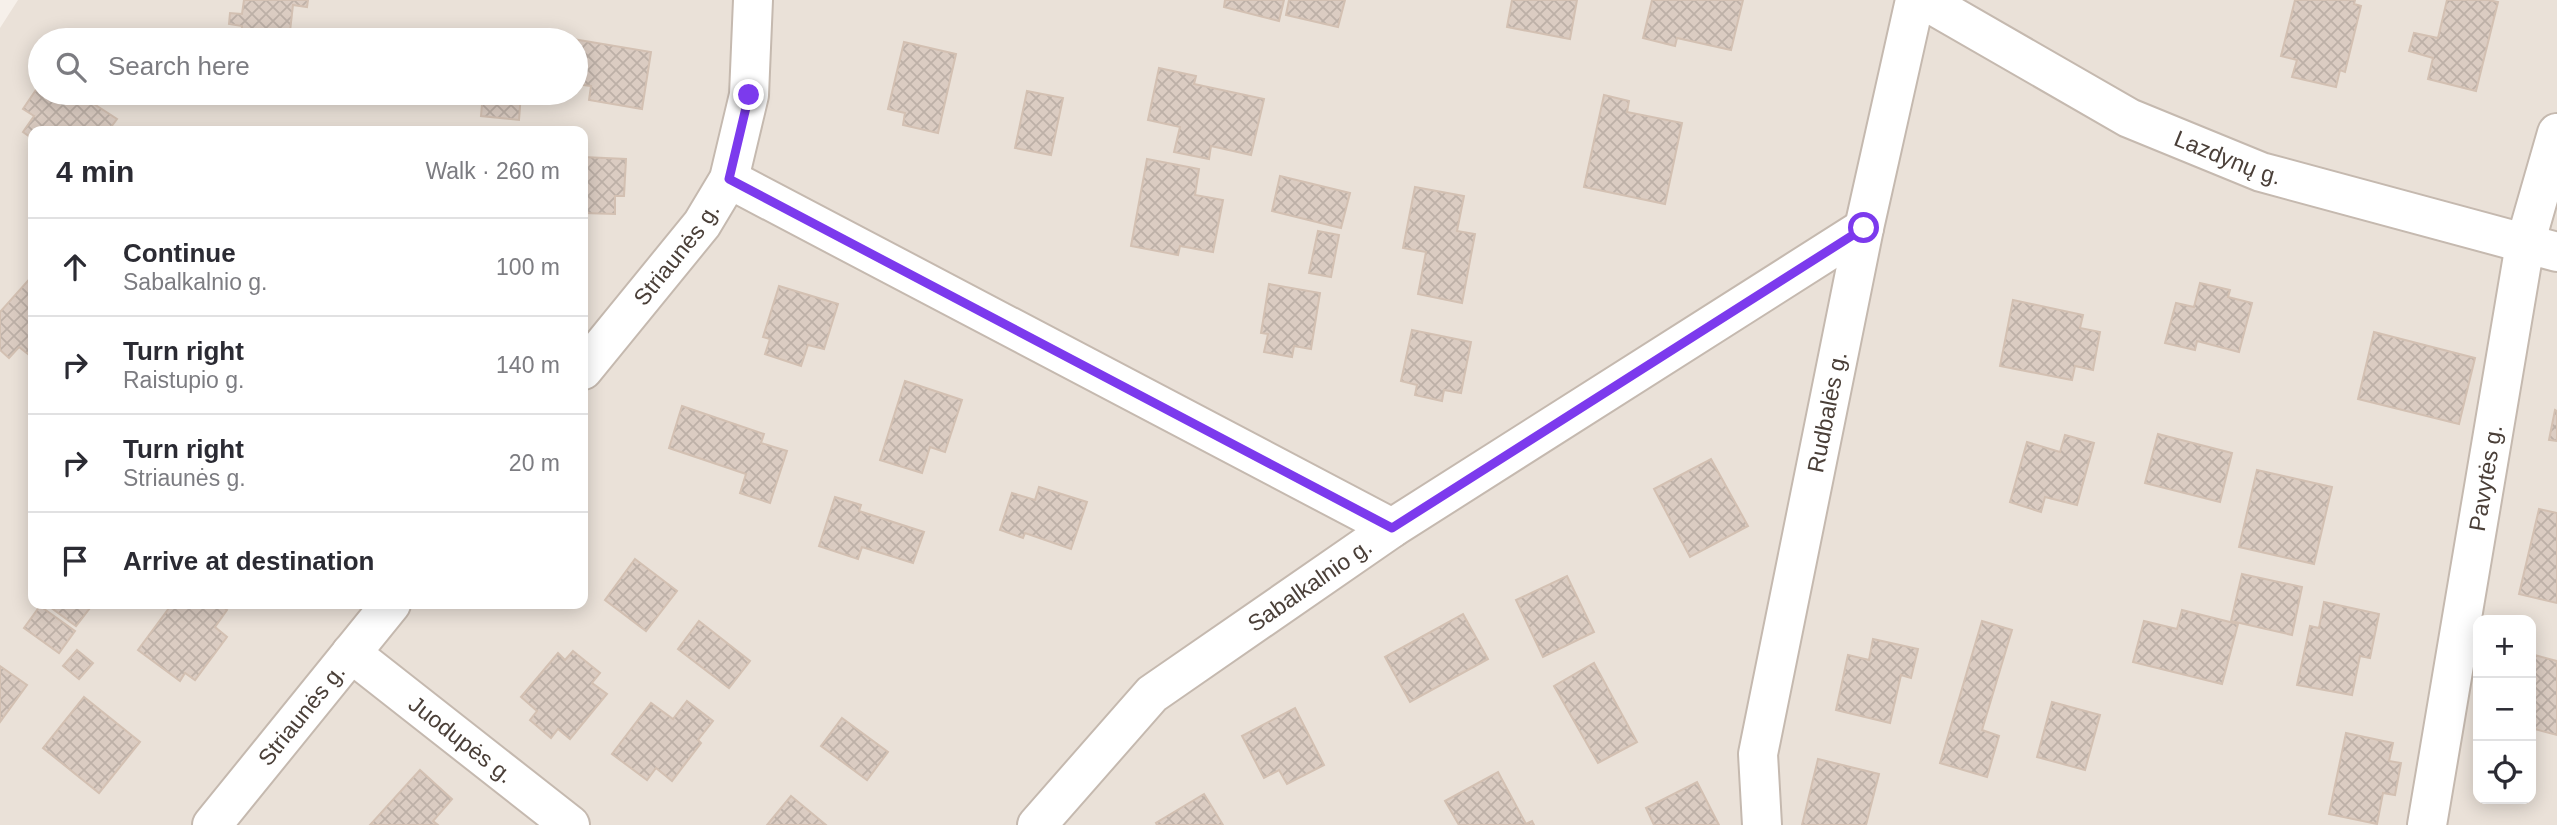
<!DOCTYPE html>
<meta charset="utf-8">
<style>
:root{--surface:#fff;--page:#f2f2f3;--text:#2b2b33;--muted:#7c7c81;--line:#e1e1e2}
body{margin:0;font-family:Arial,sans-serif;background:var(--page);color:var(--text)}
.controls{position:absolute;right:21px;bottom:21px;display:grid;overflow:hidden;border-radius:14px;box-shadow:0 4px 18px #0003}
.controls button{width:63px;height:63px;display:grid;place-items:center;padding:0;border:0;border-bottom:2px solid var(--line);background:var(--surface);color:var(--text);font:35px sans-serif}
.stop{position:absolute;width:21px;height:21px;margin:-16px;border:5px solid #7c3aed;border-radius:50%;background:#fff}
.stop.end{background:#7c3aed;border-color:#fff;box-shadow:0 2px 7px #0008}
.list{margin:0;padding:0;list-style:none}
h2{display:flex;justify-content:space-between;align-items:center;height:91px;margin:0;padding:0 28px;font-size:30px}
h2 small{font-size:23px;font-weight:400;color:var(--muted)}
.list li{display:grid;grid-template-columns:46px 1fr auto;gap:21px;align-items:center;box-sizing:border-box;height:98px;padding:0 28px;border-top:2px solid var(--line)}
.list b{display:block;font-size:26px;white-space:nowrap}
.list p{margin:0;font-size:23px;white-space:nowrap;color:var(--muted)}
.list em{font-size:23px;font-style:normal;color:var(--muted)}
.icon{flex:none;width:38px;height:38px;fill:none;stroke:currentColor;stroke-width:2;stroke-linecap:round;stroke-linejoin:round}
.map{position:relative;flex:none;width:2557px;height:825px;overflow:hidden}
.search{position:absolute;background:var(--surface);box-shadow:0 4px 18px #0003;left:28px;top:28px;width:560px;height:77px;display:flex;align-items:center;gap:18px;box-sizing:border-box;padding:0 24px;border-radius:38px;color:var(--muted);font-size:26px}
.panel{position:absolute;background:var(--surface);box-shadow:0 4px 18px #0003;left:28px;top:126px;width:560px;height:483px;border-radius:14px}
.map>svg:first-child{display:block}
.residential{fill:#eae1d8;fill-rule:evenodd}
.building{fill:url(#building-cross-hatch);stroke:#d3c0b2;stroke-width:2}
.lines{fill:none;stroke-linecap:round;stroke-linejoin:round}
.street-casing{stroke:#c5b9af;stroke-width:42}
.street{stroke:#fff;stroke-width:38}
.route{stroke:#7c3aed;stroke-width:9}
.labels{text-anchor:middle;stroke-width:6;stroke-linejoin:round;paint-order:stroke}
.street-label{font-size:23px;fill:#4a3f38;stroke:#fff}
</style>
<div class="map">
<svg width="2557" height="825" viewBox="0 0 2557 825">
<defs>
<pattern id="building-cross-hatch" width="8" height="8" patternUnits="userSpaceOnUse" patternTransform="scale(1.75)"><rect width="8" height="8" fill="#dbccc2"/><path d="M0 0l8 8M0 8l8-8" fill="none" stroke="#bdb0a7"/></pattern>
</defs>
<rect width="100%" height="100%" fill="#f6f0ea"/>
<path class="residential" d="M18,0H2557V825H0V28ZM40,40H576V93H40ZM33,131H583V604H33ZM2478,620H2531V799H2478Z"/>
<g class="building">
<polygon points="244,0 308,0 307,7 293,5 289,40 241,40 242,26 229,24 230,13 242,14"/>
<polygon points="1225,0 1284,0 1279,21 1224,7"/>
<polygon points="1289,0 1345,0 1338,27 1286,15"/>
<polygon points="1512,0 1577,0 1570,39 1507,27"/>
<polygon points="1652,0 1743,0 1731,50 1677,38 1675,46 1643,38"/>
<polygon points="2295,0 2355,0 2354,4 2361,6 2345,72 2340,70 2336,87 2292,77 2297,60 2281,56"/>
<polygon points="2447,0 2488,0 2498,2 2476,91 2428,79 2433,58 2409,51 2414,33 2438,38"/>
<polygon points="573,39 651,52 642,109 589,100 591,86 576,84 576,40"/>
<polygon points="904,42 956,54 938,133 903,125 905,113 888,109"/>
<polygon points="1159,68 1196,76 1194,84 1264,99 1251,155 1211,146 1209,159 1174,152 1180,127 1148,120"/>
<polygon points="40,84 40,93 77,93 117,119 108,131 33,131 33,139 23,132 34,116 23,109"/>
<polygon points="1027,91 1063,98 1051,155 1015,148"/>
<polygon points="483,93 521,93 519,120 481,116"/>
<polygon points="1604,95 1629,101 1627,112 1682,123 1665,204 1584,187"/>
<polygon points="583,157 626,159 624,196 615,196 615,214 583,213"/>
<polygon points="1147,159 1199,169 1195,195 1223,200 1213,252 1180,246 1178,255 1131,246"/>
<polygon points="1280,176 1350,193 1341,228 1272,211"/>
<polygon points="1415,187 1464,196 1457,231 1475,234 1462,303 1418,294 1426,252 1403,248"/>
<polygon points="1318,231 1339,235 1331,277 1309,273"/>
<polygon points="33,275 33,348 28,354 19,347 9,358 0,350 0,312"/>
<polygon points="2200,283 2230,290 2228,297 2252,303 2239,352 2197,341 2195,350 2165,343 2176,303 2194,307"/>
<polygon points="1269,284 1320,293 1311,349 1294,346 1292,357 1264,352 1268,334 1261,333"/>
<polygon points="779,286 838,304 824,349 808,345 801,366 765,354 770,339 763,337"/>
<polygon points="2013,300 2083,315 2080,328 2100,332 2093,370 2075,366 2072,380 2000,366"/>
<polygon points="1412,330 1471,342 1461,393 1444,390 1442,401 1415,395 1417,385 1401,381"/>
<polygon points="2374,332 2475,358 2459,424 2358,399"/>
<polygon points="905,381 962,400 945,452 930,447 922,473 880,460"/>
<polygon points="682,406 764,434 761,443 787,451 770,503 740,493 746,474 669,448"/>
<polygon points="2555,410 2557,411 2557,441 2549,440"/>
<polygon points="2158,434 2232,453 2220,502 2145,483"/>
<polygon points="2065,435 2094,443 2077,505 2045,497 2041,512 2010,502 2027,442 2060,452"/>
<polygon points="1711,459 1748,526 1690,557 1654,489"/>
<polygon points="2257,470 2332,487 2314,564 2239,547"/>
<polygon points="1039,487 1087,502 1071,549 1025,533 1023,538 1000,530 1012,493 1035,500"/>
<polygon points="835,497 861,505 859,511 924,532 913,563 862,547 858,559 819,546"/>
<polygon points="2539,509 2557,513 2557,603 2519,594"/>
<polygon points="635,559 677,591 646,631 605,600"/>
<polygon points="2242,574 2302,587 2292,635 2231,621"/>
<polygon points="1567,576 1594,632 1543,657 1516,600"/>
<polygon points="2324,602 2379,614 2370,658 2360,656 2352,695 2297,685 2310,626 2319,628"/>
<polygon points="46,604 93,604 76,626"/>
<polygon points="172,604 219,604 227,610 215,627 227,637 195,680 185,673 180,681 138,650"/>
<polygon points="40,606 75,631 59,653 24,628"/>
<polygon points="2182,610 2238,624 2222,684 2133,662 2144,621 2177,629"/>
<polygon points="1463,614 1488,659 1410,702 1385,657"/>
<polygon points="699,621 750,661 729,688 678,649"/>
<polygon points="1982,621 2012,630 1982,730 1999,736 1987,777 1940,763"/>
<polygon points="1873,639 1918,649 1911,678 1901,675 1890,723 1836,710 1848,655 1869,660"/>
<polygon points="77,650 93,663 79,679 63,666"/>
<polygon points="573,651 600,673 592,683 607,694 570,739 558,729 551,738 530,720 537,711 521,697 558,653 565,660"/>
<polygon points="2531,654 2557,661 2557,735 2531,728"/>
<polygon points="1594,663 1637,742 1598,763 1554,686"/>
<polygon points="0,666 27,685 0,722"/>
<polygon points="84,697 140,742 99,793 43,748"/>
<polygon points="687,701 713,721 698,740 701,743 672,781 656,768 647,780 612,754 651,703 673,719"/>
<polygon points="2052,702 2100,715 2085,770 2037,757"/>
<polygon points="1295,708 1324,765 1287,784 1279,770 1264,778 1242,736"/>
<polygon points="842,718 888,752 867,780 821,746"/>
<polygon points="2346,733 2393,743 2389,761 2401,763 2395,795 2383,793 2377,824 2329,814"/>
<polygon points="1818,759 1879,774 1866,825 1802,825"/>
<polygon points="420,770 452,799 433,821 438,825 370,825"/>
<polygon points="1498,772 1526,824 1532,821 1534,825 1459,825 1445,801"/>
<polygon points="1697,782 1719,825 1654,825 1646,808"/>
<polygon points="1204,794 1223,825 1157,825 1156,823"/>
<polygon points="791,796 826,825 767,825"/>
</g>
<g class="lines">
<g class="street-casing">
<g id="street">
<path id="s1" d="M1924,0L2129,118L2261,172L2557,252"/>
<polyline points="729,179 1392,528"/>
<path id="s2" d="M583,370L702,224L729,179L749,95L753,0"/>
<path id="s3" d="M351,653L570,825"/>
<path id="s4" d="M212,825L391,604"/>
<path id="s5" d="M1037,825L1152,694L1392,528L1864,228"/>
<path id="s6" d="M1762,825L1758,754L1864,228L1915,0"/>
<path id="s7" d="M2427,825L2525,244L2557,133"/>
</g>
</g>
<use href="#street" class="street"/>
</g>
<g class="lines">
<polyline class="route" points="749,95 729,179 1392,528 1864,228"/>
</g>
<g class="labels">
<g class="street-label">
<text dy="8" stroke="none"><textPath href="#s1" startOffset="343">Lazdynų g.</textPath></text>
<text dy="8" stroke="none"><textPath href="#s2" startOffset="149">Striaunės g.</textPath></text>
<text dy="8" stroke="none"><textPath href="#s6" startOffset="420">Rudbalės g.</textPath></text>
<text dy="8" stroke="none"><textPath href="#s7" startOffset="352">Pavytės g.</textPath></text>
<text dy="8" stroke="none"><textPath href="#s5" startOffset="366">Sabalkalnio g.</textPath></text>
<text dy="8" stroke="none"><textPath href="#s4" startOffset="142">Striaunės g.</textPath></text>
<text dy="8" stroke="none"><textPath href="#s3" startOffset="140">Juodupės g.</textPath></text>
</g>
</g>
</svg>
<div class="controls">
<button>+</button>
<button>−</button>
<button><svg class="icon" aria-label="locate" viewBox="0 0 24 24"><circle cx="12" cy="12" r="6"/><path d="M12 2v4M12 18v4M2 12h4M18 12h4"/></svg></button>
</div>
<div class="stop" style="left:1864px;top:228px"></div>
<div class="stop end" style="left:749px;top:95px"></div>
<div class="search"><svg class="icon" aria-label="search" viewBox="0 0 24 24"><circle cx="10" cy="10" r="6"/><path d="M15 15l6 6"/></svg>Search here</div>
<section class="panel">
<h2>4 min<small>Walk · 260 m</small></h2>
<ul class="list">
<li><svg class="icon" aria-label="ahead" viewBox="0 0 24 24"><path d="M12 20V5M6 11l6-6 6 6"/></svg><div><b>Continue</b><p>Sabalkalnio g.</p></div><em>100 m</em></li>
<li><svg class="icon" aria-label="right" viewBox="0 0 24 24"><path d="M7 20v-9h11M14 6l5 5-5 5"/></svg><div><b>Turn right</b><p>Raistupio g.</p></div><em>140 m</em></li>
<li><svg class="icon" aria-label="right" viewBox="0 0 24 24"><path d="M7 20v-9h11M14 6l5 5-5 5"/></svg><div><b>Turn right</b><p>Striaunės g.</p></div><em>20 m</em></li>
<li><svg class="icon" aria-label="arrive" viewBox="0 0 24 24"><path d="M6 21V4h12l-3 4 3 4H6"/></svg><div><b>Arrive at destination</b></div></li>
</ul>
</section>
</div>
